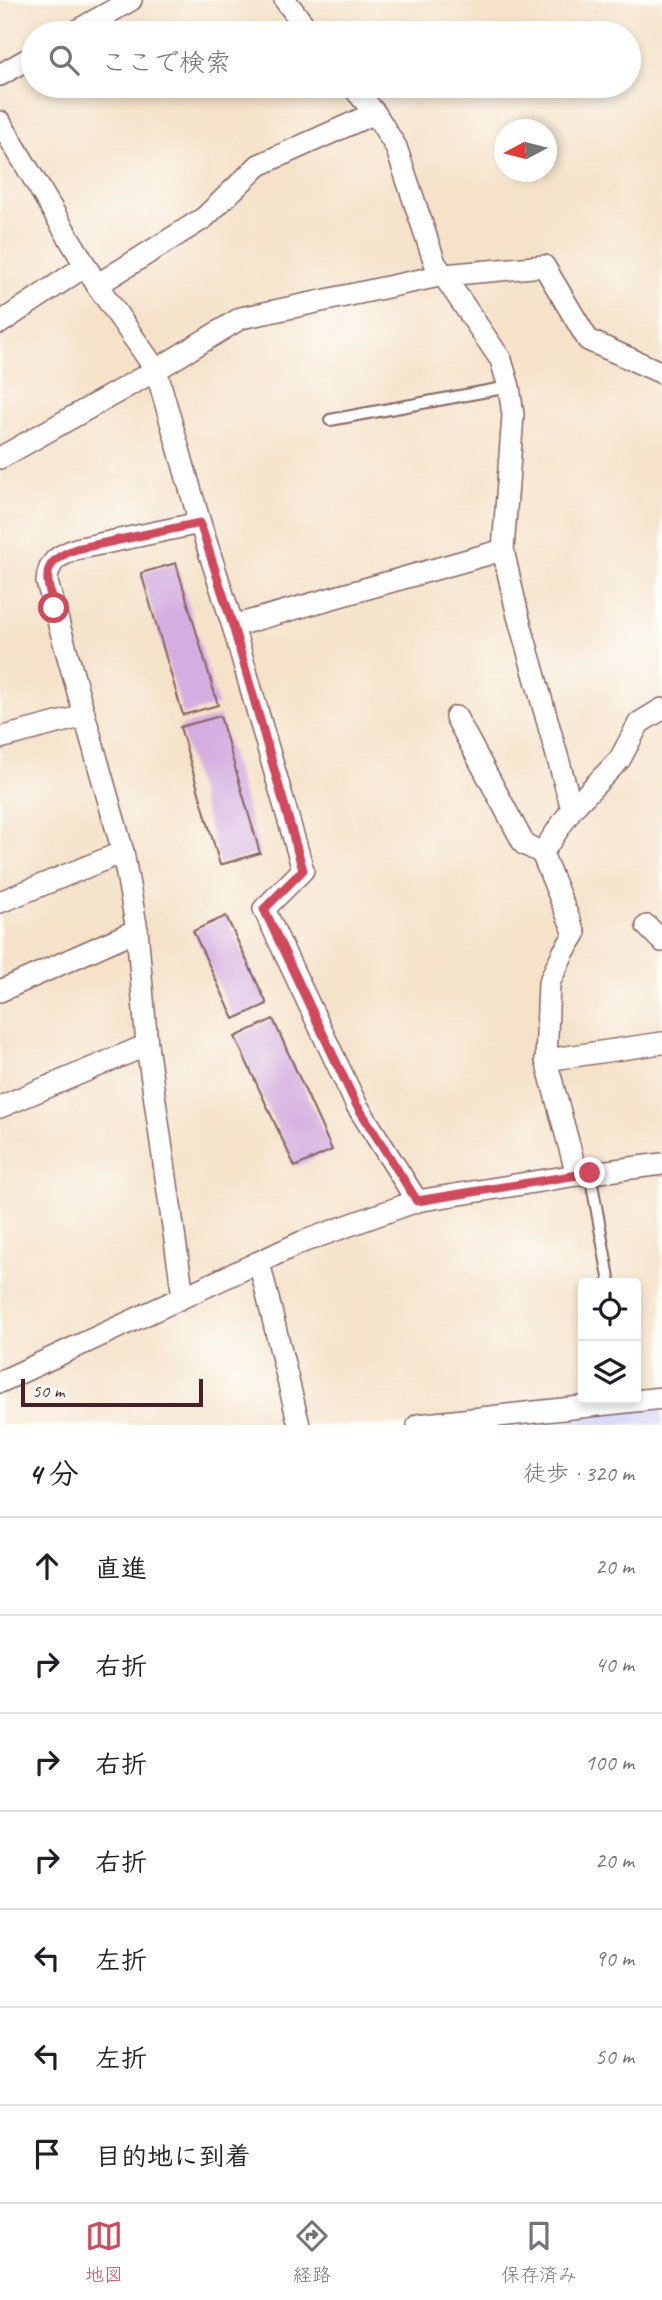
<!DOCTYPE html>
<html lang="ja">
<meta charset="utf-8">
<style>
:root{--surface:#fff;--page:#f6f6f6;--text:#202124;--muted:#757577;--line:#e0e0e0;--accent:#d1495b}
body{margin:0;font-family:Caveat,"Klee One",sans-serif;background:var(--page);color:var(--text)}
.controls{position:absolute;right:21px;bottom:21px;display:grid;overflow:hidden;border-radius:7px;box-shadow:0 4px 10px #0003}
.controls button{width:63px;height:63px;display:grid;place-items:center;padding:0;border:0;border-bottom:2px solid var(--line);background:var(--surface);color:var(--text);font:35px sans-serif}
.compass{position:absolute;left:494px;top:119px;width:63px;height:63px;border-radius:50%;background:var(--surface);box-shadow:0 4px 10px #0003;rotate:263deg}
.scale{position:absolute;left:21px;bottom:18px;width:182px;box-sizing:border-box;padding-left:7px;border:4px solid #4a1f2b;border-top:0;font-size:19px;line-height:24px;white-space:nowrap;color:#4a1f2b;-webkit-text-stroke:5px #fdfcf7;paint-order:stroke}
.stop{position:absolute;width:21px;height:21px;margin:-16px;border:5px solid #d1495b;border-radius:50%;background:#fff}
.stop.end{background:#d1495b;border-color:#fff;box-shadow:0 2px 7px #0008}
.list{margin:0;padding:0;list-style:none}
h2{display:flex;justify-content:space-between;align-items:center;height:91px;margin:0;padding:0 28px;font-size:30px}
h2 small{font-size:23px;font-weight:400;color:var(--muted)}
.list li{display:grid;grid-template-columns:46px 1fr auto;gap:21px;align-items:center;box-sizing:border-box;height:98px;padding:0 28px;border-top:2px solid var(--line)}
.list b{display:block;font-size:26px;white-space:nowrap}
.list em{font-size:23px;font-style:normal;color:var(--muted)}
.icon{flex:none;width:38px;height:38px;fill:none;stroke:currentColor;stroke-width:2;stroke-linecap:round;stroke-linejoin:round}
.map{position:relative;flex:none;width:662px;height:1425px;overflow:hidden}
.search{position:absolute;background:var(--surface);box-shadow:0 4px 10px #0003;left:21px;right:21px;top:21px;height:77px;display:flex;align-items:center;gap:18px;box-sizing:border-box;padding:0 24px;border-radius:38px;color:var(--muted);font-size:26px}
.sheet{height:777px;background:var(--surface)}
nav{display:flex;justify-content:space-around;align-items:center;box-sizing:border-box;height:98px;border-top:2px solid var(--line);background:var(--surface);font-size:19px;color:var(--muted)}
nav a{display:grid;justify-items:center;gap:4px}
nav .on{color:var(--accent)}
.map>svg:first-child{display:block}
.built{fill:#d8d7f8}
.building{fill:#d4aee0}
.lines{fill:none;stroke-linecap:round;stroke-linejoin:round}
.lane-casing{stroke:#866362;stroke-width:14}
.street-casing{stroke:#866362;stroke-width:24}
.lane{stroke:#fff;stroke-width:10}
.street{stroke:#fff;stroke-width:21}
.route{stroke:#d1495b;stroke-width:9}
</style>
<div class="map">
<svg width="662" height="1425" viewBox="0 0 662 1425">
<rect width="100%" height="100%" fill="#fdfcf7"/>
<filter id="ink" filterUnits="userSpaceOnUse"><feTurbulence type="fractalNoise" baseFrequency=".0143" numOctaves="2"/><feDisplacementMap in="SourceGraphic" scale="14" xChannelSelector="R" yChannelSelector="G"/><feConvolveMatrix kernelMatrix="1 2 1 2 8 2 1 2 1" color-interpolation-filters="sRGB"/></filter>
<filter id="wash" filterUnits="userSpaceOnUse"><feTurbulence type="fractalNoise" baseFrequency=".00686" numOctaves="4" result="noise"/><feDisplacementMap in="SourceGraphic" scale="28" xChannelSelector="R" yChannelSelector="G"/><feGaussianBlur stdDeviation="1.57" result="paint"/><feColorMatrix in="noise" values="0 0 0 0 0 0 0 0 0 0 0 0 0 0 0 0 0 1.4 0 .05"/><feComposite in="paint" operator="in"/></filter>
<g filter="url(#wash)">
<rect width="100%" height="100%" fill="#f5e2c9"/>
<polygon class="built" points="662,1406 662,1425 493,1425"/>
<g id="blocks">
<g class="building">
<polygon points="176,563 218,705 183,715 141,573"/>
<polygon points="220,716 260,853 220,865 180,727"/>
<polygon points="226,916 267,1004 234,1019 193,931"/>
<polygon points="273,1019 332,1150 295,1167 235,1037"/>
</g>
</g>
</g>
<g filter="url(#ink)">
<use href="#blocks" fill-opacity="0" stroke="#866362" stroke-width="2"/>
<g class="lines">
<g class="lane-casing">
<g id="lane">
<polyline points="330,420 509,387"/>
<polyline points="590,1173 610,1283"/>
</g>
</g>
<g class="street-casing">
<g id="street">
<polyline points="285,0 310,33"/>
<polyline points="73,33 131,0"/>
<polyline points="0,75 33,56"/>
<polyline points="352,86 375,113 396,147 435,263 501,360 509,387 513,415 503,550 518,616 572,809 542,853 575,934 563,953 549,983 546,1060 577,1175"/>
<polyline points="0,122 97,285 156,370 200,523 233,626 303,870 264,909 356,1104 417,1201"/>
<polyline points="97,285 204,218 259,165 375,113"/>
<polyline points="0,323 85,266"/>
<polyline points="0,458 156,370 241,318 444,275 544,266 588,340 662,373"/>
<polyline points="233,626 503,550"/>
<polyline points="456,717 524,844 542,853"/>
<polyline points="0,738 84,716"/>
<polyline points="572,809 620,759 639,723 662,709"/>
<polyline points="0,902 123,852"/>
<polyline points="647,926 662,941"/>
<polyline points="0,991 137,930"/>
<polyline points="546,1060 662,1043"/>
<polyline points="0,1107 147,1045"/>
<polyline points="259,1262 299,1425"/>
<path d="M183,1296L147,1045L137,930L123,852L47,582C48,561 58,556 76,549L200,523"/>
<polyline points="0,1382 302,1242 417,1201 577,1175 662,1164"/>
<polyline points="418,1425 662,1398"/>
</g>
</g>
<use href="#lane" class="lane"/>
<use href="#street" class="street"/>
</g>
</g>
<g class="lines" filter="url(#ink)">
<path class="route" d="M54,608C45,575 41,562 76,549L200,523L233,626L303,870L264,909L356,1104L417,1201L590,1173"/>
</g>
</svg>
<div class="controls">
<button><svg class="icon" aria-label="locate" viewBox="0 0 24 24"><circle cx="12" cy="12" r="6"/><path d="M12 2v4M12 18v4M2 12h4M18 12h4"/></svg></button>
<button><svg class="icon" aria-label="layers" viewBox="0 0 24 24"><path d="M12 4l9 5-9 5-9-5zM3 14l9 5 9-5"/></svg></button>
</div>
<svg class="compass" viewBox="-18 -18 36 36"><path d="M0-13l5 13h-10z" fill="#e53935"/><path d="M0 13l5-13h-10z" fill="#757577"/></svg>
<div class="scale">50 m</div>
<div class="stop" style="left:54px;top:608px"></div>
<div class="stop end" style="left:590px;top:1173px"></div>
<div class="search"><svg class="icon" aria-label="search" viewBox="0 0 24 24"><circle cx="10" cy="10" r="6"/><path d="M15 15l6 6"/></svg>ここで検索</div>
</div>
<section class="sheet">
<h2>4 分<small>徒歩 · 320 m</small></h2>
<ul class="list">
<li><svg class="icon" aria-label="ahead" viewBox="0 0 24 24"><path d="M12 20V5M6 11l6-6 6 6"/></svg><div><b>直進</b></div><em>20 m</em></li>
<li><svg class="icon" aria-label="right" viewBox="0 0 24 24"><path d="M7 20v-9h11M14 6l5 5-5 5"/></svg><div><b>右折</b></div><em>40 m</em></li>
<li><svg class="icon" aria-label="right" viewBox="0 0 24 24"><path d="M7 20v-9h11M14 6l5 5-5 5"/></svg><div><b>右折</b></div><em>100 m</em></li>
<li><svg class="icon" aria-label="right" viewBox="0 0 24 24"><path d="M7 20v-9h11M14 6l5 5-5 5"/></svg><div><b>右折</b></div><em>20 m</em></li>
<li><svg class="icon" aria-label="left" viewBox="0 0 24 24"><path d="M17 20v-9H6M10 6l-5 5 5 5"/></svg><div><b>左折</b></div><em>90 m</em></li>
<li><svg class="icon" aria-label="left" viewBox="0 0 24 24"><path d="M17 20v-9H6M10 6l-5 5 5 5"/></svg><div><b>左折</b></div><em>50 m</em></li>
<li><svg class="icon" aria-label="arrive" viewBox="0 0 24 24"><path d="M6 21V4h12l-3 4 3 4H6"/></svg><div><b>目的地に到着</b></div></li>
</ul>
</section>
<nav>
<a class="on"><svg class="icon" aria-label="map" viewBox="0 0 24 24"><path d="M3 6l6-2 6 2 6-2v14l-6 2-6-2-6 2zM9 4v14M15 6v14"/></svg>地図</a>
<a><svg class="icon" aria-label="directions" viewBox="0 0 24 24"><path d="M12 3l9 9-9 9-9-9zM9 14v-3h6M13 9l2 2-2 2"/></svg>経路</a>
<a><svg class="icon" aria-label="saved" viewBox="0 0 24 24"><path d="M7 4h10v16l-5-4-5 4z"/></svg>保存済み</a>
</nav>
